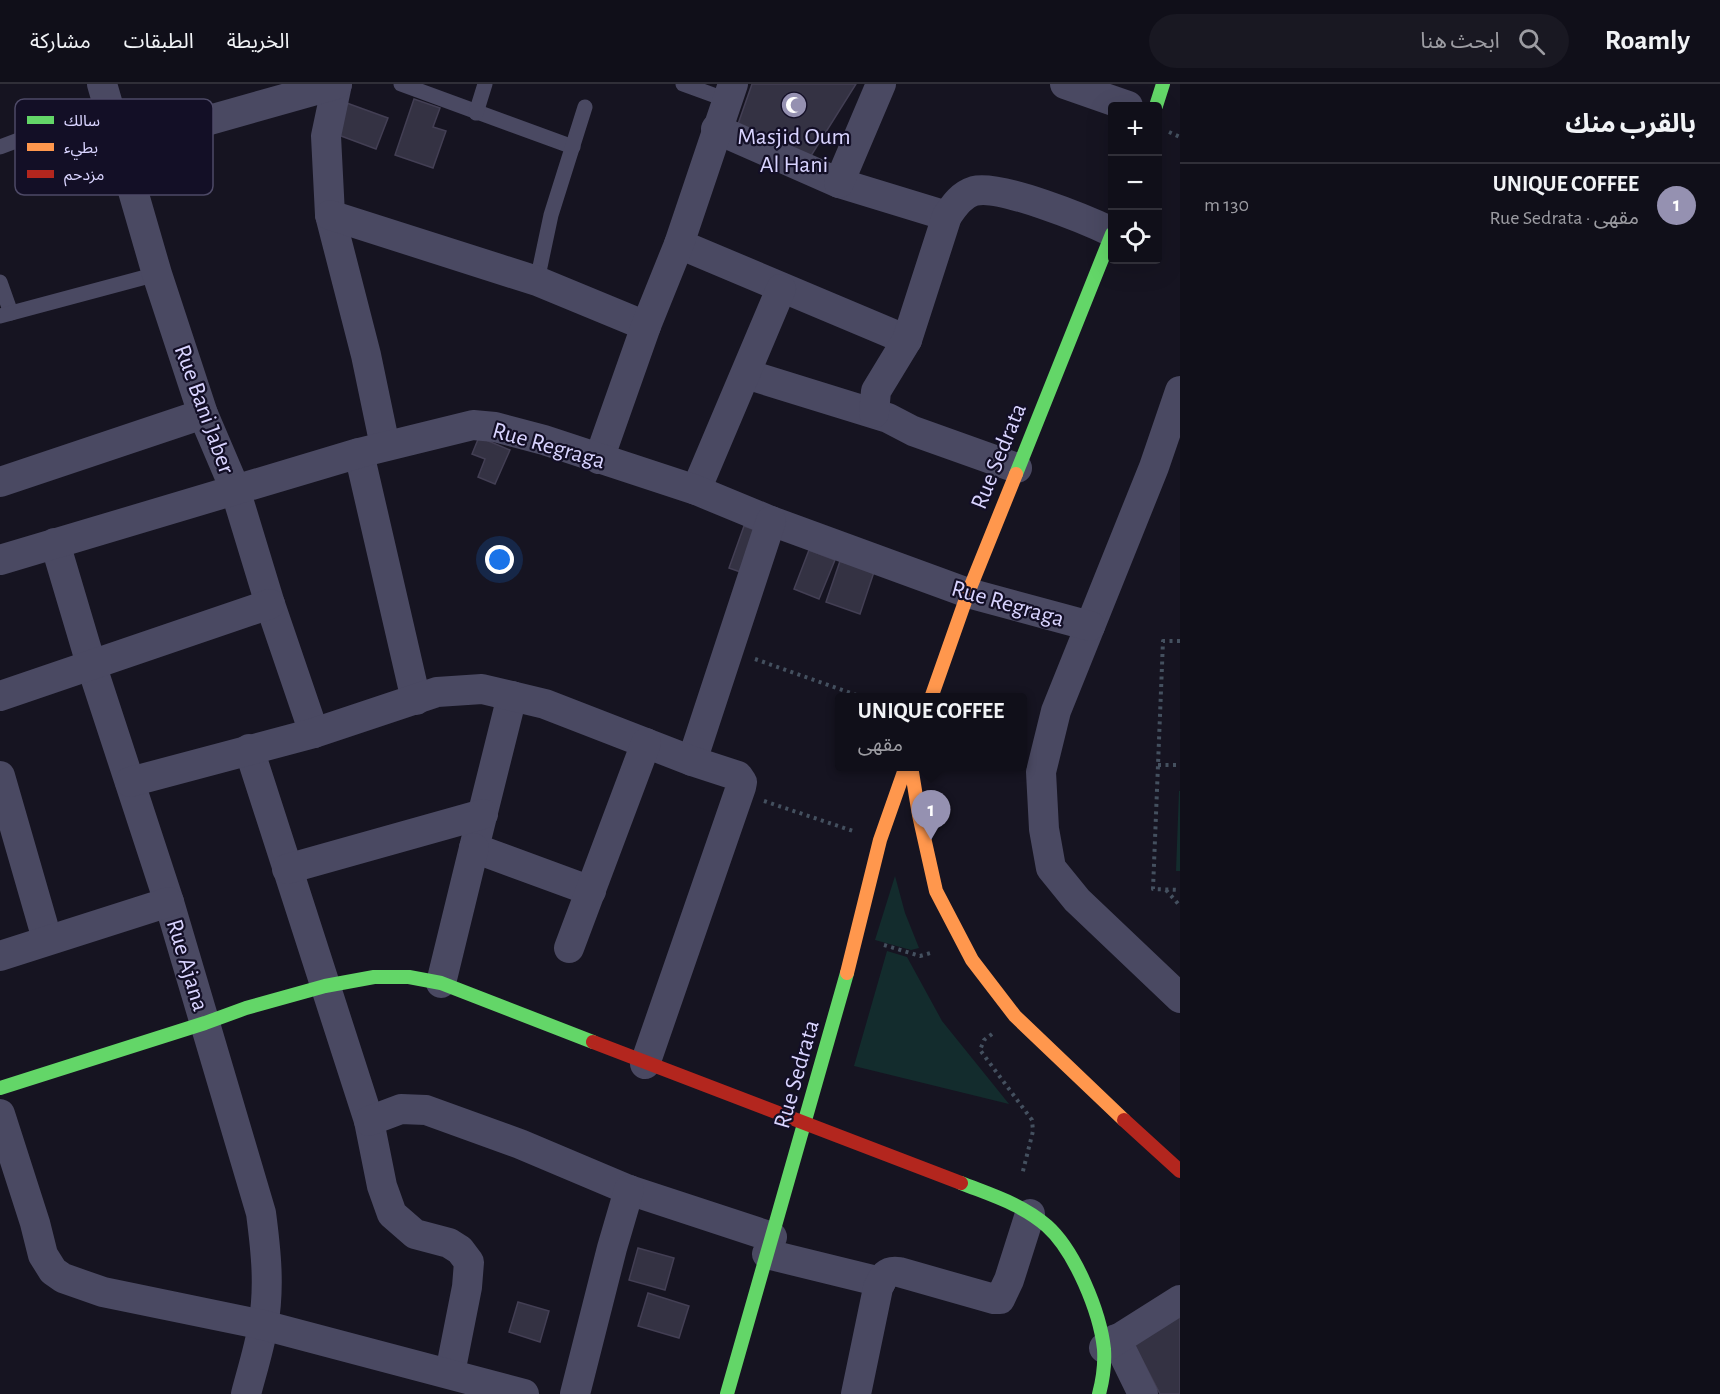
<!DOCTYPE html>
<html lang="ar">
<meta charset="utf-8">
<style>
:root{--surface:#100f19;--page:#191822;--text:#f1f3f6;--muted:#9c9ca2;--line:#302f38;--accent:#9591b1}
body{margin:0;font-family:"Alegreya Sans","Noto Sans Arabic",sans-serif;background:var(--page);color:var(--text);direction:rtl}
.controls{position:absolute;right:18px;top:18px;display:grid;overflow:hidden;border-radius:6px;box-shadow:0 6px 24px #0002}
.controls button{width:54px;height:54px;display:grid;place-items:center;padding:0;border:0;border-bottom:2px solid var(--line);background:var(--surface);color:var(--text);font:30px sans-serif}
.you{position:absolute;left:500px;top:476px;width:21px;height:21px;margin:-15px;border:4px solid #fff;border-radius:50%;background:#1a73e8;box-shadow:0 0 0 9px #1a73e833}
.badge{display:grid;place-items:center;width:39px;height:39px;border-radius:50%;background:var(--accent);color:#fff;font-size:20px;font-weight:700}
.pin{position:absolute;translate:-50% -50px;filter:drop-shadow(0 2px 3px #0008)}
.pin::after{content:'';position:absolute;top:32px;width:21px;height:18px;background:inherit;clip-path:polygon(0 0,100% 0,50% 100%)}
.popup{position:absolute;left:835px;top:609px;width:192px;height:78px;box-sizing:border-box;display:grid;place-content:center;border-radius:6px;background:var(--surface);filter:drop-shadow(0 2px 4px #0005);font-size:20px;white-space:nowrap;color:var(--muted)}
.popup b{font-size:22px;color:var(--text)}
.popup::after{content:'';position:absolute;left:50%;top:100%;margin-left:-12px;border:12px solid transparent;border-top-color:var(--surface)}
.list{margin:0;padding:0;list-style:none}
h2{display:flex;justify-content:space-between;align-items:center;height:78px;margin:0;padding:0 24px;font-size:26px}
h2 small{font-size:20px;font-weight:400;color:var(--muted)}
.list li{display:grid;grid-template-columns:39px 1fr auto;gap:18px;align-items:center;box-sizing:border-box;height:84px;padding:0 24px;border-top:2px solid var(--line)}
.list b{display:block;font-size:22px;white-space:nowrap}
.list p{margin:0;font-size:20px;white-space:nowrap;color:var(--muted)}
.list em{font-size:20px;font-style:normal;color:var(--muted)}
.icon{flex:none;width:33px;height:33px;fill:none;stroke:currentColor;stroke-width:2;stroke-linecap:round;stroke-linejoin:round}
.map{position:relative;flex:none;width:1180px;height:1310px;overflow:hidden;direction:ltr}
header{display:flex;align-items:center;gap:36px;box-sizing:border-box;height:84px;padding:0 30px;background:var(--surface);border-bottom:2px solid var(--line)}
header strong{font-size:28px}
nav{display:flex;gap:33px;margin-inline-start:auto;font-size:21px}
.search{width:420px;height:54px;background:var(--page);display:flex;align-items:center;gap:15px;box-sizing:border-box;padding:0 21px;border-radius:33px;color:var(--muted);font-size:22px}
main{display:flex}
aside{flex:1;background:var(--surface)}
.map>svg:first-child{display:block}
.green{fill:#132c2d}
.building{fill:#343243;stroke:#433f54;stroke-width:1.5}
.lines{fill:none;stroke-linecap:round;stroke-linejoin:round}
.path{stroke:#44505f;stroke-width:4;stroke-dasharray:3 4.5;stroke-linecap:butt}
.lane{stroke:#4a4962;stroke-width:15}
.street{stroke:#4a4962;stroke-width:30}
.fast{stroke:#63d668;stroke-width:14}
.slow{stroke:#ff974d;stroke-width:14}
.jam{stroke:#b3261e;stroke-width:14}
.labels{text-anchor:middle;stroke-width:4.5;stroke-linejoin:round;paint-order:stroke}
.poi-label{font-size:24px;fill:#d9d4ff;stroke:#130f26}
.street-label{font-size:24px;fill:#d9d4ff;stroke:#130f26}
.key{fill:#130f26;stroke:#4e4a67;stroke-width:1.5}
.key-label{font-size:16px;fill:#d9d4ff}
</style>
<header>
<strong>Roamly</strong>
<div class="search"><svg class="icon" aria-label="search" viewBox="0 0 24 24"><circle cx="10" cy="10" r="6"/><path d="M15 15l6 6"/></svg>ابحث هنا</div>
<nav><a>الخريطة</a><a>الطبقات</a><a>مشاركة</a></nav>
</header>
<main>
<aside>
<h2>بالقرب منك<small></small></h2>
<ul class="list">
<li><span class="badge">1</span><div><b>UNIQUE COFFEE</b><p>مقهى · Rue Sedrata</p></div><em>130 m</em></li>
</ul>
</aside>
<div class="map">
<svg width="1180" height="1310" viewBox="0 0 1180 1310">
<rect width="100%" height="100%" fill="#161421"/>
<g class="green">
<polygon points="1179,707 1180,707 1180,787 1176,787"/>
<polygon points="895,792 905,829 919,864 911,866 875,856"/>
<polygon points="887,867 907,873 942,937 1009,1020 854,982"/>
</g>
<g class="building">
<polygon points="752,0 856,0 804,83 737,43"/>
<polygon points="414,15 440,24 433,43 446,47 433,84 395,71"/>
<polygon points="344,18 388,34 376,65 333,49"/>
<polygon points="479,353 510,366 495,400 478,393 485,375 472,370"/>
<polygon points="744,442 764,449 749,491 729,484"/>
<polygon points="809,466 835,476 819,515 794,505"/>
<polygon points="840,477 874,488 860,530 826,518"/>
<polygon points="638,1164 674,1174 665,1206 629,1196"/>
<polygon points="648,1209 689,1222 679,1254 638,1242"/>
<polygon points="518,1218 549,1227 540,1258 509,1248"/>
<polygon points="1180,1230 1180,1310 1160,1310 1133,1258"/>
</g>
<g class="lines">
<g class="path">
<polyline points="1169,48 1180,53"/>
<polyline points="1180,557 1163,557 1153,805 1180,806"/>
<polyline points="755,575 865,614"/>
<polyline points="1158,681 1180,681"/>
<polyline points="764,717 853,747"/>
<polyline points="1166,806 1180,822"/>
<polyline points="884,861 920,872 934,868"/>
<polyline points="992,950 984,956 980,966 1032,1036 1033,1047 1022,1091"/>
</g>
<g class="lane">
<polyline points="401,0 573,63"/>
<polyline points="683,0 727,16"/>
<polyline points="476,29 485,0"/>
<polyline points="0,63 109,22"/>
<polyline points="537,197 551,131 585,23"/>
<polyline points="0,198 11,229"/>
<polyline points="0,232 157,190"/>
</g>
<g class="street">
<polyline points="102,0 157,190 203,330 235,405 270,520 314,649"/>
<polyline points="337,0 326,52 330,131 366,271 385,362"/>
<polyline points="1065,0 1128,22"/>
<polyline points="716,45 839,99 947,132"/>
<polyline points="121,61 337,0"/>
<polyline points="839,99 881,0"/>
<polyline points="330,131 537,197 646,242"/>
<polyline points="679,160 907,256"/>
<polyline points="746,290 888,334 913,347 1017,384"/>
<polyline points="1180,307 1154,383 1056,627 1041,688 1044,745 1051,784 1077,816 1180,914"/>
<path d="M874,329L876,307L907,256L947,132C954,122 961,111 974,107C1000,100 1087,136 1112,148"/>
<polyline points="359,369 416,616"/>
<polyline points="599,375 646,242 679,160 733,0"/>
<polyline points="0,398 203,330"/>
<polyline points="696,406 781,205"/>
<path d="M55,459L91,580L169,818L261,1129C266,1167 270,1204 263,1242C259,1265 252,1287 246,1310"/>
<polyline points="0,476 359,369 473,341 495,343 544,356 696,406 771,437 968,509 1090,542"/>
<polyline points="0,612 270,520"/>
<polyline points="512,612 474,764 591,807"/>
<polyline points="249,665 369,1037 382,1102 392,1130 415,1150 449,1159 460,1166 469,1178 467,1203 450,1289"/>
<polyline points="692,677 771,437"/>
<polyline points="0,692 47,855"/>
<polyline points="130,698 314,649 437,608 482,605 545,620 692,677 738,692 742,698 741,703 645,980"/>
<polyline points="287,785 483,730"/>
<polyline points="569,864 646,659"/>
<polyline points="0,872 169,818"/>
<polyline points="441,899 474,764"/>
<polyline points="0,1030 35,1139 43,1171 53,1187 63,1194 103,1208 263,1241 524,1310"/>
<polyline points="369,1037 401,1025 426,1026 520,1060 629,1106 772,1153"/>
<polyline points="767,1170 881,1198"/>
<polyline points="1116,1255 1143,1310"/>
<polyline points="1104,1264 1180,1216"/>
<polyline points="575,1310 612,1164 629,1106"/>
<path d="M856,1310L878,1204C883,1193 886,1186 899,1188L994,1215H1000L1009,1196L1030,1130"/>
</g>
<g class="fast">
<polyline points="1156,22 1163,0"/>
<polyline points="1016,390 1112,150"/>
<polyline points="0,1004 205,939 246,924 325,902 374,893 409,893 441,899 593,958"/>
<path d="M961,1099C991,1111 1022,1120 1047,1142C1075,1167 1100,1228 1104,1265C1105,1280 1103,1295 1099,1310"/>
<polyline points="727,1310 847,889"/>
</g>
<g class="slow">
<polyline points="931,614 968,509 1016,390"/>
<polyline points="911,682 919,731 936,807 972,876 1015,932 1124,1036"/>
<polyline points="847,889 880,756 906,682"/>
</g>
<g class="jam">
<polyline points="593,958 961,1099"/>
<polyline points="1124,1036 1180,1087"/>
</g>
</g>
<defs>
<g id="mosque-disc" transform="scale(1.35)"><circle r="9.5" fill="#9591b1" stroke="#130f26"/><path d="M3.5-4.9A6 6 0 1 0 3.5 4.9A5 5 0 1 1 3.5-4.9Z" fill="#fff"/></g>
</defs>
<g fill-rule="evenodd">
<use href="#mosque-disc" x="794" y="21"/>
</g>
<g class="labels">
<g class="poi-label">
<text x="794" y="60">Masjid Oum<tspan x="794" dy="28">Al Hani</tspan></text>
</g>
<g class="street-label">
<text transform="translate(205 325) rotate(70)" y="8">Rue Bani Jaber</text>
<text transform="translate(549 361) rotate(16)" y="8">Rue Regraga</text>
<text transform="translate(998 372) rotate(-68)" y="8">Rue Sedrata</text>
<text transform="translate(1008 519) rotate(16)" y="8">Rue Regraga</text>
<text transform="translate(188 881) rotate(73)" y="8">Rue Ajana</text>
<text transform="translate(796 990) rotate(-74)" y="8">Rue Sedrata</text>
</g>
</g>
<rect x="15" y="15" width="198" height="96" rx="9" class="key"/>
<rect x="27" y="32" width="27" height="8" fill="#63d668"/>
<rect x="27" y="59" width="27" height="8" fill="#ff974d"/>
<rect x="27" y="86" width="27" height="8" fill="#b3261e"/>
<g class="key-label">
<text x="64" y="42">سالك</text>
<text x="64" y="69">بطيء</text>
<text x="64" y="96">مزدحم</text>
</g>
</svg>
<div class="controls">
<button>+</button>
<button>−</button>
<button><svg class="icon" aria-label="locate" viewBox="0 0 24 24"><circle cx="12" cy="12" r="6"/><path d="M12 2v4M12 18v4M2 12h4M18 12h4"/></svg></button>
</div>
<div class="you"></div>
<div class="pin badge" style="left:931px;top:756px">1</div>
<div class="popup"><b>UNIQUE COFFEE</b>مقهى</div>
</div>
</main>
